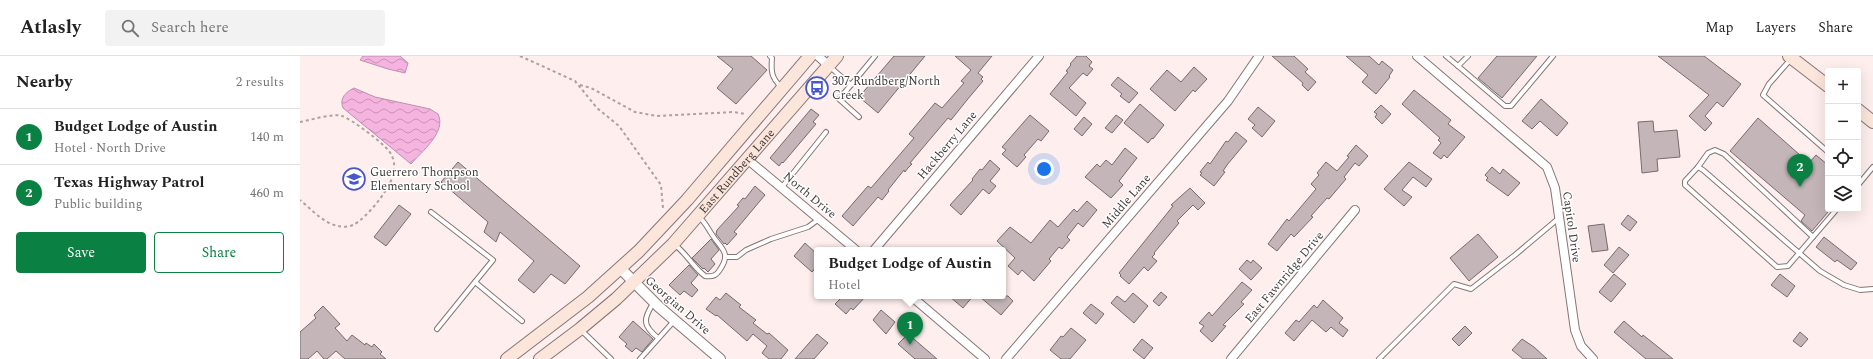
<!DOCTYPE html>
<meta charset="utf-8">
<style>
:root{--surface:#fff;--page:#f2f2f2;--text:#222;--muted:#767676;--line:#e0e0e0;--accent:#0b8043}
body{margin:0;font-family:Spectral,serif;background:var(--page);color:var(--text)}
.controls{position:absolute;right:12px;top:12px;display:grid;overflow:hidden;border-radius:4px;box-shadow:0 4px 16px #0002}
.controls button{width:36px;height:36px;display:grid;place-items:center;padding:0;border:0;border-bottom:1px solid var(--line);background:var(--surface);color:var(--text);font:20px sans-serif}
.you{position:absolute;left:744px;top:113px;width:14px;height:14px;margin:-10px;border:3px solid #fff;border-radius:50%;background:#1a73e8;box-shadow:0 0 0 6px #1a73e833}
.badge{display:grid;place-items:center;width:26px;height:26px;border-radius:50%;background:var(--accent);color:#fff;font-size:13px;font-weight:700}
.pin{position:absolute;translate:-50% -33px;filter:drop-shadow(0 1px 2px #0008)}
.pin::after{content:'';position:absolute;top:21px;width:14px;height:12px;background:inherit;clip-path:polygon(0 0,100% 0,50% 100%)}
.popup{position:absolute;left:514px;top:191px;width:192px;height:52px;box-sizing:border-box;display:grid;place-content:center;border-radius:4px;background:var(--surface);filter:drop-shadow(0 1px 3px #0005);font-size:13px;white-space:nowrap;color:var(--muted)}
.popup b{font-size:15px;color:var(--text)}
.popup::after{content:'';position:absolute;left:50%;top:100%;margin-left:-8px;border:8px solid transparent;border-top-color:var(--surface)}
.list{margin:0;padding:0;list-style:none}
h2{display:flex;justify-content:space-between;align-items:center;height:52px;margin:0;padding:0 16px;font-size:17px}
h2 small{font-size:13px;font-weight:400;color:var(--muted)}
.list li{display:grid;grid-template-columns:26px 1fr auto;gap:12px;align-items:center;box-sizing:border-box;height:56px;padding:0 16px;border-top:1px solid var(--line)}
.list b{display:block;font-size:15px;white-space:nowrap}
.list p{margin:0;font-size:13px;white-space:nowrap;color:var(--muted)}
.list em{font-size:13px;font-style:normal;color:var(--muted)}
.actions{display:flex;gap:8px;padding:12px 16px}
.actions a{flex:1;padding:9px 0;border:1px solid var(--accent);border-radius:4px;text-align:center;font-size:14px;color:var(--accent)}
.actions .main{background:var(--accent);color:#fff}
.icon{flex:none;width:22px;height:22px;fill:none;stroke:currentColor;stroke-width:2;stroke-linecap:round;stroke-linejoin:round}
.map{position:relative;flex:none;width:1573px;height:303px;overflow:hidden}
header{display:flex;align-items:center;gap:24px;box-sizing:border-box;height:56px;padding:0 20px;background:var(--surface);border-bottom:1px solid var(--line)}
header strong{font-size:19px}
nav{display:flex;gap:22px;margin-inline-start:auto;font-size:14px}
.search{width:280px;height:36px;background:var(--page);display:flex;align-items:center;gap:10px;box-sizing:border-box;padding:0 14px;border-radius:4px;color:var(--muted);font-size:15px}
main{display:flex}
aside{flex:1;background:var(--surface)}
.map>svg:first-child{display:block}
.water{fill:url(#water-waves);stroke:#bf8fad}
.building{fill:#c3b5b8;stroke:#776a6d}
.lines{fill:none;stroke-linecap:round;stroke-linejoin:round}
.service-casing{stroke:#847776;stroke-width:6}
.minor-casing{stroke:#847776;stroke-width:10}
.tertiary-casing{stroke:#847776;stroke-width:12}
.secondary-casing{stroke:#847776;stroke-width:14}
.path{stroke:#aca1a0;stroke-width:2;stroke-dasharray:3 3;stroke-linecap:butt}
.service{stroke:#fff;stroke-width:4}
.minor{stroke:#fff;stroke-width:8}
.tertiary{stroke:#fff;stroke-width:10}
.secondary{stroke:#fce5da;stroke-width:12}
.labels{text-anchor:middle;stroke-width:3;stroke-linejoin:round;paint-order:stroke}
.poi-label{font-size:12px;fill:#403a39;stroke:#fff;text-anchor:start}
.street-label{font-size:12px;fill:#403a39;stroke:#fff}
</style>
<header>
<strong>Atlasly</strong>
<div class="search"><svg class="icon" aria-label="search" viewBox="0 0 24 24"><circle cx="10" cy="10" r="6"/><path d="M15 15l6 6"/></svg>Search here</div>
<nav><a>Map</a><a>Layers</a><a>Share</a></nav>
</header>
<main>
<aside>
<h2>Nearby<small>2 results</small></h2>
<ul class="list">
<li><span class="badge">1</span><div><b>Budget Lodge of Austin</b><p>Hotel · North Drive</p></div><em>140 m</em></li>
<li><span class="badge">2</span><div><b>Texas Highway Patrol</b><p>Public building</p></div><em>460 m</em></li>
</ul>
<div class="actions"><a class="main">Save</a><a>Share</a></div>
</aside>
<div class="map">
<svg width="1573" height="303" viewBox="0 0 1573 303">
<defs>
<pattern id="water-waves" width="16" height="10" patternUnits="userSpaceOnUse"><rect width="16" height="10" fill="#f5b3df"/><path d="M0 5q4-4 8 0t8 0" fill="none" stroke="#c893b6"/></pattern>
</defs>
<rect width="100%" height="100%" fill="#feefee"/>
<g class="water">
<polygon points="63,0 100,0 108,7 105,17 88,13 60,4"/>
<path d="M54,32L75,41L130,53L138,58C147,76 121,96 111,108L43,52C39,42 46,36 54,32Z"/>
</g>
<g class="building">
<polygon points="417,0 451,0 467,14 436,48 417,32 433,13"/>
<polygon points="594,0 625,0 578,57 559,41"/>
<polygon points="655,0 692,0 678,17 683,21 681,23 683,25 667,44 651,64 648,62 610,107 612,108 608,112 605,116 604,114 588,134 589,135 582,144 578,141 553,170 542,160 568,130 571,132 614,82 609,78 635,47 642,52 664,27 661,25 671,14"/>
<polygon points="777,0 786,0 792,6 789,10 793,13 787,20 783,17 769,32 786,47 776,60 750,38 768,16 766,15 771,9 770,8"/>
<polygon points="972,0 994,0 1008,13 1005,16 1016,26 1008,35 1002,29 1003,27"/>
<polygon points="1046,0 1069,0 1079,9 1082,5 1093,14 1089,20 1090,21 1076,38 1062,26 1068,19"/>
<polygon points="1197,0 1237,0 1202,42 1178,22"/>
<polygon points="1358,0 1404,0 1441,28 1423,51 1417,46 1405,60 1412,67 1405,75 1389,60 1409,39"/>
<polygon points="894,11 907,23 895,36 893,34 875,55 850,33 867,14 881,26"/>
<polygon points="818,21 838,37 829,47 820,40 822,38 811,29"/>
<polygon points="1114,34 1151,64 1148,68 1165,81 1147,102 1144,99 1141,103 1133,97 1141,87 1138,84 1140,82 1102,48"/>
<polygon points="1241,43 1268,67 1257,80 1240,65 1232,73 1222,65"/>
<polygon points="840,48 864,69 853,83 852,82 848,87 824,67"/>
<polygon points="1081,49 1091,58 1082,68 1075,61 1077,58 1074,56"/>
<polygon points="958,51 975,65 962,81 952,72 955,69 948,63"/>
<polygon points="511,53 519,59 513,66 516,68 483,107 482,106 479,110 470,102"/>
<polygon points="730,59 749,75 741,85 738,83 724,99 726,101 717,111 702,98 706,94 702,91"/>
<polygon points="816,59 823,64 812,77 805,72"/>
<polygon points="784,61 792,68 782,80 774,73"/>
<polygon points="1458,62 1509,107 1516,99 1528,109 1528,156 1512,175 1501,165 1505,159 1430,95"/>
<polygon points="1353,65 1354,76 1377,74 1380,101 1357,103 1358,115 1342,117 1338,66"/>
<polygon points="936,76 947,85 927,109 923,115 925,116 914,130 900,119 902,117 900,116 908,106 910,108 926,85 928,86"/>
<polygon points="1056,89 1068,100 1059,110 1055,107 1044,121 1046,123 1029,143 1027,142 1011,160 1013,161 994,181 991,178 977,195 968,188 987,163 989,165 1016,133 1011,128 1019,119 1017,117 1026,106 1037,115 1049,101 1047,100"/>
<polygon points="825,92 837,102 819,125 823,129 811,142 785,121 797,108 800,111 806,104 812,109"/>
<polygon points="690,104 700,113 690,125 696,130 689,138 683,133 661,159 650,149 673,124 672,123 680,113 682,114"/>
<polygon points="158,106 280,210 265,228 251,218 234,237 218,224 234,205 200,176 196,186 184,176 188,166 141,126"/>
<polygon points="1109,106 1132,123 1126,131 1113,121 1102,134 1112,141 1104,150 1084,133"/>
<polygon points="1192,111 1200,118 1203,113 1220,127 1208,140 1186,124 1188,122 1185,119"/>
<polygon points="455,130 465,139 434,176 437,178 427,189 425,187 424,188 416,178 417,174 439,150 437,149 443,142 445,143"/>
<polygon points="890,132 905,147 898,154 893,149 877,165 879,167 854,197 855,198 852,201 857,205 848,215 844,211 829,228 820,220 821,219 819,217 873,150 871,149"/>
<polygon points="787,145 797,154 783,171 778,167 767,181 770,184 762,193 759,191 749,203 751,205 734,225 722,214 718,219 708,210 715,202 697,185 710,171 731,187 750,164 758,171 774,153 777,156"/>
<polygon points="99,149 111,158 86,190 74,181"/>
<polygon points="1328,159 1337,166 1330,175 1321,168"/>
<polygon points="1304,168 1308,194 1292,196 1288,170"/>
<polygon points="1178,178 1198,201 1169,225 1150,202"/>
<polygon points="1524,181 1557,207 1551,214 1537,204 1535,206 1516,191"/>
<polygon points="411,183 419,194 411,203 415,208 408,216 404,212 403,213 392,202"/>
<polygon points="505,187 517,198 517,210 512,216 494,200"/>
<polygon points="1319,191 1329,199 1313,217 1304,209"/>
<polygon points="947,204 951,207 953,204 962,212 951,224 939,213"/>
<polygon points="389,209 398,219 391,227 398,234 392,241 384,235 380,239 369,229"/>
<polygon points="1314,218 1326,228 1311,246 1299,236"/>
<polygon points="1480,218 1495,230 1487,241 1471,229"/>
<polygon points="942,226 952,234 941,246 944,248 923,269 926,270 912,286 900,275 904,270 899,267 909,256 912,260"/>
<polygon points="861,236 867,241 859,250 853,245"/>
<polygon points="426,237 441,249 439,251 456,264 453,267 467,278 469,277 488,294 481,303 469,303 462,297 467,290 453,278 447,285 417,259 416,260 406,253 416,241 420,244"/>
<polygon points="833,237 848,250 834,267 811,247 817,240 825,246"/>
<polygon points="543,240 566,240 553,254 551,252 546,258 535,248"/>
<polygon points="649,240 673,240 663,252"/>
<polygon points="679,240 708,240 713,245 701,259"/>
<polygon points="1023,244 1043,262 1039,267 1048,274 1043,281 1031,271 1026,276 1012,264 994,285 985,277 996,264 999,266 1014,249 1017,252"/>
<polygon points="791,248 804,258 796,268 783,257"/>
<polygon points="23,250 40,268 35,272 47,285 52,279 65,289 66,287 72,291 74,288 82,296 80,298 86,303 45,303 36,295 27,303 24,303 17,295 8,303 0,303 0,276 16,262 14,259"/>
<polygon points="581,254 595,266 586,278 573,264"/>
<polygon points="333,265 353,283 342,296 336,292 332,296 325,290 327,288 319,281"/>
<polygon points="1324,265 1342,281 1343,279 1373,303 1346,303 1314,276"/>
<polygon points="1165,270 1172,277 1159,290 1152,283"/>
<polygon points="771,272 786,284 770,303 761,303 750,294 761,280 763,281"/>
<polygon points="1500,276 1508,283 1501,291 1493,285"/>
<polygon points="517,278 528,287 514,303 495,303"/>
<polygon points="608,278 629,296 637,303 615,303 598,288"/>
<polygon points="842,283 853,292 844,303 833,294"/>
<polygon points="1222,283 1234,291 1247,303 1223,303 1212,294"/>
</g>
<g class="lines">
<g class="service-casing">
<g id="service">
<path d="M470,0L472,2C471,15 471,21 481,31"/>
<polyline points="1146,0 1158,10"/>
<polyline points="1168,0 1158,10 1205,50 1211,50 1253,0"/>
<polyline points="1490,4 1469,28 1463,39 1528,96"/>
<polyline points="530,11 551,29 539,43 559,61"/>
<polyline points="551,29 575,0"/>
<polyline points="1398,111 1408,97 1415,94 1424,98 1513,181"/>
<polyline points="1558,129 1573,111"/>
<polyline points="482,131 526,76"/>
<polyline points="1537,153 1488,210 1477,211 1385,129 1385,125 1398,111 1403,114 1520,215 1544,229 1560,234 1573,233"/>
<polyline points="131,156 193,204 175,226"/>
<path d="M375,189C387,198 393,211 405,220C411,221 416,220 419,215C432,197 422,194 413,180C408,173 406,167 399,161"/>
<polyline points="425,201 437,201 446,194 471,183 508,171 519,163"/>
<path d="M354,246C343,263 342,269 358,282"/>
<polyline points="137,273 175,226 222,265"/>
<polyline points="281,274 311,303"/>
<polyline points="340,303 374,265"/>
<polyline points="1079,303 1154,228 1171,233 1215,199 1259,162"/>
</g>
</g>
<g class="minor-casing">
<g id="minor">
<polyline points="518,0 528,9"/>
<polyline points="1117,0 1247,111 1255,132 1275,274 1281,290 1293,303"/>
<polyline points="447,103 556,194"/>
<polyline points="574,194 739,0"/>
<polyline points="611,240 685,303"/>
<polyline points="706,303 928,45 959,0"/>
<polyline points="931,303 1055,154"/>
</g>
</g>
<g class="tertiary-casing">
<polyline id="tertiary" points="321,213 359,251 420,303"/>
</g>
<g class="secondary-casing">
<g id="secondary">
<polyline points="1489,0 1528,30"/>
<polyline points="1558,54 1573,66"/>
<polyline points="207,303 288,241 339,195 387,144 510,0"/>
<path id="s1" d="M240,303L280,273L316,243L373,188L537,0"/>
</g>
</g>
<g class="path">
<polyline points="220,0 275,25 297,52 319,70 361,129 363,152"/>
<polyline points="280,29 291,32 335,56 357,60 434,56 446,58"/>
<path d="M0,66C11,64 32,57 42,60C50,62 83,87 88,94C93,99 95,108 94,114C94,129 66,163 53,169C48,171 42,171 38,170C23,167 11,153 0,144"/>
</g>
<use href="#service" class="service"/>
<use href="#minor" class="minor"/>
<use href="#tertiary" class="tertiary"/>
<use href="#secondary" class="secondary"/>
</g>
<defs>
<g id="bus-ring" transform="scale(1.15)"><circle r="9.5" fill="#fff" stroke="#4856cb" stroke-width="1.5"/><path d="M-5-6H5V4H4V6H2V4H-2V6H-4V4H-5ZM-3.5-4V0h7V-4ZM-3.5 1.2v1.5H-2V1.2ZM2 1.2v1.5H3.5V1.2Z" fill="#4856cb"/></g>
<g id="school-ring" transform="scale(1.15)"><circle r="9.5" fill="#fff" stroke="#4856cb" stroke-width="1.5"/><path d="M0-5L7-2L0 1L-7-2ZM-4 1L0 2.5L4 1V4Q0 6-4 4Z" fill="#4856cb"/></g>
</defs>
<g fill-rule="evenodd">
<use href="#bus-ring" x="517" y="32"/>
<use href="#school-ring" x="54" y="123"/>
</g>
<g class="labels">
<g class="poi-label">
<text x="532" y="29">307 Rundberg/North<tspan x="532" dy="14">Creek</tspan></text>
<text x="70" y="120">Guerrero Thompson<tspan x="70" dy="14">Elementary School</tspan></text>
</g>
<g class="street-label">
<text transform="translate(647 89) rotate(-50)" y="4">Hackberry Lane</text>
<text dy="4" stroke="none"><textPath href="#s1" startOffset="273">East Rundberg Lane</textPath></text>
<text transform="translate(510 139) rotate(40)" y="4">North Drive</text>
<text transform="translate(826 145) rotate(-49)" y="4">Middle Lane</text>
<text transform="translate(1272 171) rotate(82)" y="4">Capitol Drive</text>
<text transform="translate(984 221) rotate(-50)" y="4">East Fawnridge Drive</text>
<text transform="translate(378 249) rotate(41)" y="4">Georgian Drive</text>
</g>
</g>
</svg>
<div class="controls">
<button>+</button>
<button>−</button>
<button><svg class="icon" aria-label="locate" viewBox="0 0 24 24"><circle cx="12" cy="12" r="6"/><path d="M12 2v4M12 18v4M2 12h4M18 12h4"/></svg></button>
<button><svg class="icon" aria-label="layers" viewBox="0 0 24 24"><path d="M12 4l9 5-9 5-9-5zM3 14l9 5 9-5"/></svg></button>
</div>
<div class="you"></div>
<div class="pin badge" style="left:610px;top:289px">1</div>
<div class="popup"><b>Budget Lodge of Austin</b>Hotel</div>
<div class="pin badge" style="left:1500px;top:131px">2</div>
</div>
</main>
